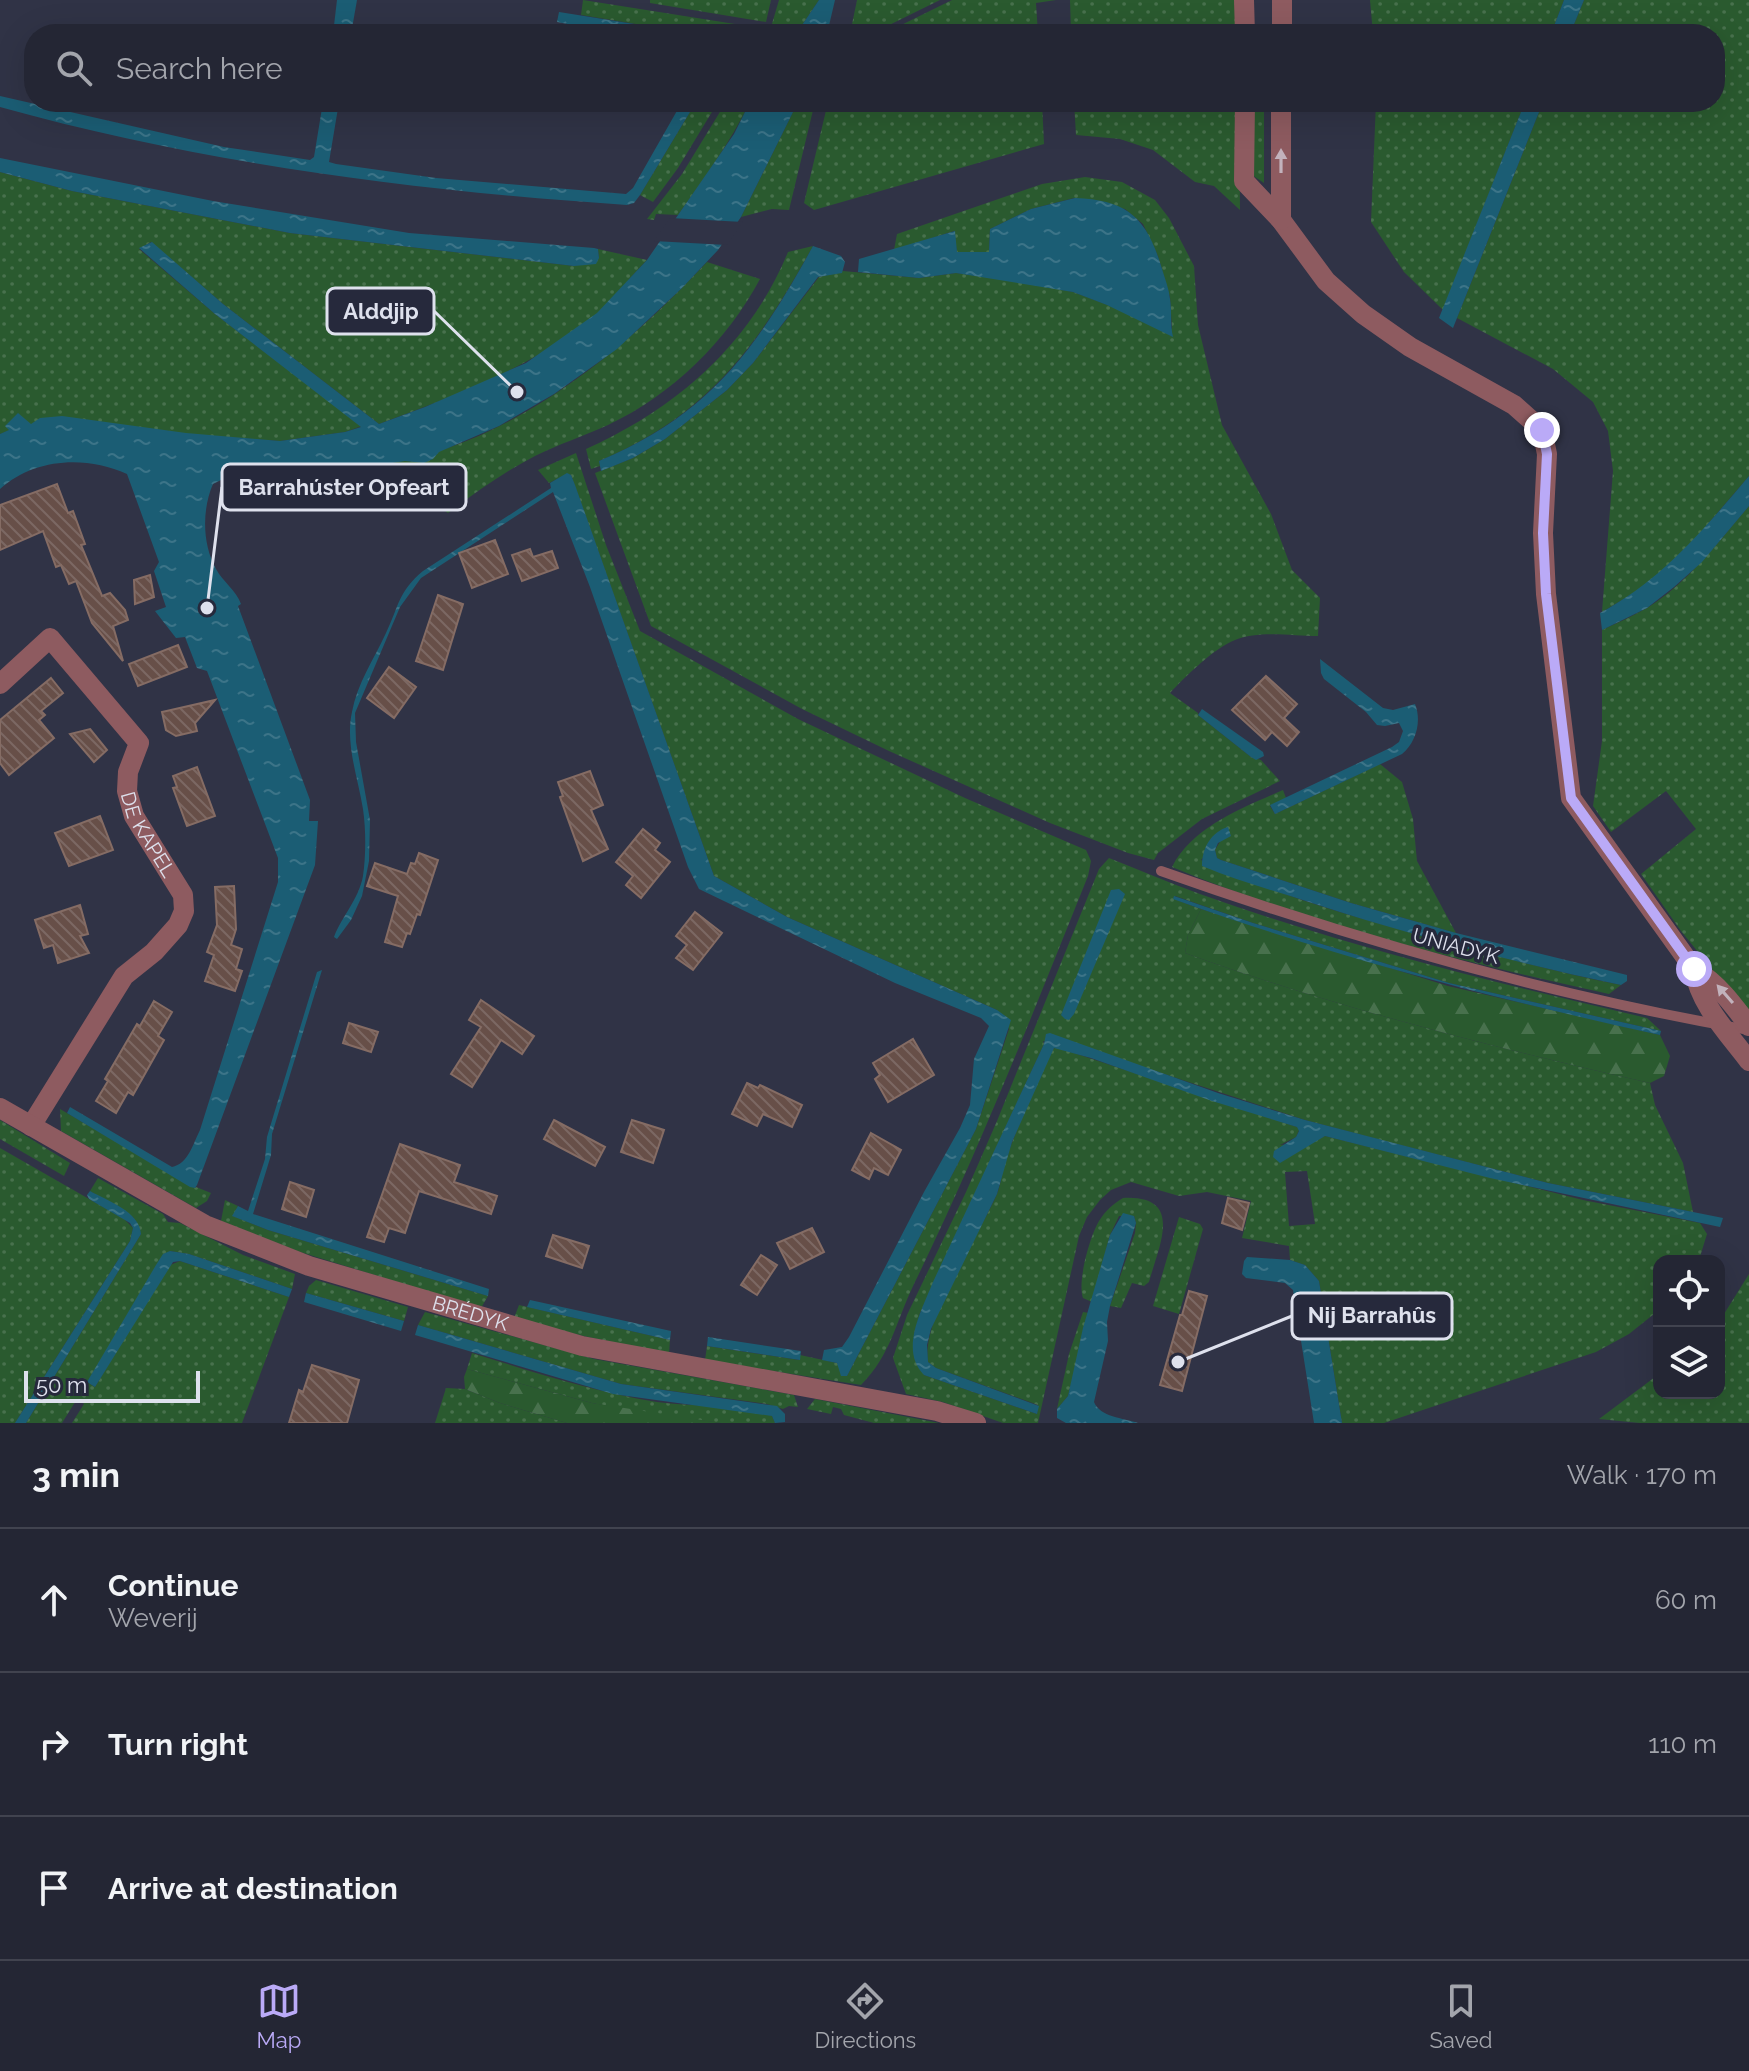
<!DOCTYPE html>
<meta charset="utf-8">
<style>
:root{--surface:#242634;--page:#2c2e3c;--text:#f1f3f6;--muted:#a3a5ac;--line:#41434f;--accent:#baaaf7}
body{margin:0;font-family:Raleway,sans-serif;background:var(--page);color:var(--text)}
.controls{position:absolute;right:24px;bottom:24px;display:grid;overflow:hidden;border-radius:16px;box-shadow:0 8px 32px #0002}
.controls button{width:72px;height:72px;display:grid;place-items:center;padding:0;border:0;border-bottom:2px solid var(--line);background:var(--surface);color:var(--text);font:40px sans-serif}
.scale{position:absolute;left:24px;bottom:20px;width:176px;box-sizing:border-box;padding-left:8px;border:4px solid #dee1ed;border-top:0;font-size:22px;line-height:28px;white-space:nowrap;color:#dee1ed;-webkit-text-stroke:6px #26293c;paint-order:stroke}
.stop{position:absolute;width:24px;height:24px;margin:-18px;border:6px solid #baaaf7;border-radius:50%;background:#fff}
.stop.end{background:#baaaf7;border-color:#fff;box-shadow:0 2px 8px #0008}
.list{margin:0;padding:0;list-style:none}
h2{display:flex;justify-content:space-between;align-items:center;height:104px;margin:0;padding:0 32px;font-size:34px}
h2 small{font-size:26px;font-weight:400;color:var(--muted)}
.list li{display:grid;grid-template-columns:52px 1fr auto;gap:24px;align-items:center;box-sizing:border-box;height:144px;padding:0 32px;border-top:2px solid var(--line)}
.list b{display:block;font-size:30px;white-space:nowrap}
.list p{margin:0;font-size:26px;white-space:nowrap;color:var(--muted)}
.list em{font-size:26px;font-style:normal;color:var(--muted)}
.icon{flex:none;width:44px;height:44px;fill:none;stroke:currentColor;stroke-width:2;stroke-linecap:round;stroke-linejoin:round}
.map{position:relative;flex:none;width:1749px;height:1423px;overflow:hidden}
.search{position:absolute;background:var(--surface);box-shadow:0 8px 32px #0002;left:24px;right:24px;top:24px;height:88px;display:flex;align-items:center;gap:20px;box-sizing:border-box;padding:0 28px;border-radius:32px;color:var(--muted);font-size:30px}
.sheet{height:536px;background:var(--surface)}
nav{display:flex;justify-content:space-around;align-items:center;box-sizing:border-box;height:112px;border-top:2px solid var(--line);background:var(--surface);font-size:22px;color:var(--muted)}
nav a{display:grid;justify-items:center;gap:4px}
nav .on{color:var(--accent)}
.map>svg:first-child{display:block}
.grass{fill:url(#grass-dots);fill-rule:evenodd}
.forest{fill:url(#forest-firs)}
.water{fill:url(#water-ripples)}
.pier{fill:#303346}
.building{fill:url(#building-back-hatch);stroke:#856c64;stroke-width:2}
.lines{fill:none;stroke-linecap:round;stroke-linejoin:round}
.service{stroke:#8e5b60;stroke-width:10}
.minor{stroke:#8e5b60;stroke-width:20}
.tertiary{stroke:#8e5b60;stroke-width:20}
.oneway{fill:#c2b2bc}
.route{stroke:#baaaf7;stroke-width:10}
.labels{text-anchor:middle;stroke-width:7;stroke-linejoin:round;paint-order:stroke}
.street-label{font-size:20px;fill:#dee1ed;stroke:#26293c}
.leader{fill:none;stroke:#dee1ed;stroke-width:3}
.callout-dot{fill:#dee1ed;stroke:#26293c;stroke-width:3}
.callout{fill:#26293c;stroke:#dee1ed;stroke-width:3}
.callout-label{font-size:22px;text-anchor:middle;font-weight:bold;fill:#dee1ed}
</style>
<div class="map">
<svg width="1749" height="1423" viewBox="0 0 1749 1423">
<defs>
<pattern id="grass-dots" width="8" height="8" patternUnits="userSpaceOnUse" patternTransform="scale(2)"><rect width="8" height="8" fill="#2a5a2f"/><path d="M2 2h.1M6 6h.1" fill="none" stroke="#48714d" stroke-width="1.8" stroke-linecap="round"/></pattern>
<pattern id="forest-firs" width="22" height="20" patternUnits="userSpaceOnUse" patternTransform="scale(2)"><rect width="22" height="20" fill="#2a5a2f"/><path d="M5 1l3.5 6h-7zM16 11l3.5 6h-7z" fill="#48714d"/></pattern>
<pattern id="water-ripples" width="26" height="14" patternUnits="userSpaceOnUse" patternTransform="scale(2)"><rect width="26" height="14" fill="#1b5d74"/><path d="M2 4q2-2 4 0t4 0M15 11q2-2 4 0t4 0" fill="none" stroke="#3c7488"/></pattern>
<pattern id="building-back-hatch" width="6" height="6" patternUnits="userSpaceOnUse" patternTransform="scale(2)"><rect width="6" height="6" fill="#674f48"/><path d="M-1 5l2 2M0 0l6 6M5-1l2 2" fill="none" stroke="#7c6863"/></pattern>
</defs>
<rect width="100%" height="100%" fill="#303346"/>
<g class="grass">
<polygon points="583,0 754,27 753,34 697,34 581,15"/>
<polygon points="650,0 771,0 766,22 650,3"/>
<polygon points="779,0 819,0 796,34 769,34"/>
<polygon points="857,0 940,0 871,34 850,34"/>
<polygon points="952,0 1056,0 1036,3 1038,34 883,34"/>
<polygon points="1070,0 1239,0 1239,34 1071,34"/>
<polygon points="1370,0 1564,0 1551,34 1373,34"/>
<polygon points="1584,0 1749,0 1749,476 1683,553 1647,585 1602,612 1613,471 1608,431 1593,402 1553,369 1457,318 1543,102 1715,102 1715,34 1570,34"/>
<polygon points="696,102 718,102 678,168 653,202 640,195"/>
<path d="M726,102H750C730,143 704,178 678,215L656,214L654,220L647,219L682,174Z"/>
<polygon points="798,102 815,102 789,210 772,209 741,217"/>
<polygon points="828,102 1042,102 1044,144 814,210 804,203"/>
<polygon points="1074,102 1239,102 1240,210 1214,186 1195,182 1153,150 1120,139 1076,135"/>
<polygon points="1252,102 1264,102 1264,183 1252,175"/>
<polygon points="1376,102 1525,102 1443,310 1404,272 1371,222"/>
<path d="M0,172L72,191L290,233L574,266L599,258L598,249L647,260C630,277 615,298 597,314C534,367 455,396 379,424L223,304L151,242L139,249L215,314L362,426L345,432L280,441L31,424L6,426L10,430L0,434Z"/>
<path d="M1085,177L1122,182L1155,200L1169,218L1194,266L1198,325L1222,425L1271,514L1292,570L1320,598L1318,636C1293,636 1258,630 1235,640C1214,648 1185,677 1170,693L1198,713V715L1251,757L1261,760L1280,781L1202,819L1158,853L1154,860L1128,853L1050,823L889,751L802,709L651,626L595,473L633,458L665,439L727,390L753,363L819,277L843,271L919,278L956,273L1016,281L1073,292L1172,329L1170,297L1158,256L1143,224L1125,209L1074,198L1031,209L990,229L989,252L957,253L954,231L894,250L897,234L1042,184Z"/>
<path d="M813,246C758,346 707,416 599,461L600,466L591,469L586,449C675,409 750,345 788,252Z"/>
<path d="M707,262L760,279C727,341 672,395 608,425C584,436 559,444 535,456C504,472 476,492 448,513L379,465C509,446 620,355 707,262Z"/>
<path d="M576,453L606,545L640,631L798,719L965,798L1086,850L1091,861L1088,876C1033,1013 979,1151 914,1284C896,1321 891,1355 861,1385L705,1360L707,1346L799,1360L800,1355L837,1363L847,1376L976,1129L1009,1029L997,1010L787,917L714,876L571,475L567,474L549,483L538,470Z"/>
<path d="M1749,506V1015L1681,931L1641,874L1696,829L1666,791L1611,832L1593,806L1602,741V630C1617,623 1633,616 1647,608C1688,583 1718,542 1749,506Z"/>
<path d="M1380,764L1402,782L1413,819L1417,861L1456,933L1351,903L1221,860L1217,858L1215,850L1228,828L1201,860C1266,891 1334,911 1402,930C1475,950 1547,970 1621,985L1609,994C1463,962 1310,924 1172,867C1193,826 1243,808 1283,790L1286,798L1270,806L1275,814Z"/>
<path d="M1109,858C1140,870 1170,883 1200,894C1346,946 1496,983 1647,1018L1661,1031L1449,983L1253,923L1175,896L1174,899L1201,909L1188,935L1185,953C1337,1008 1493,1047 1650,1083L1655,1105L1683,1163L1693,1212L1548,1183L1377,1139L1305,1120L1161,1073L1043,1041L1044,1044L920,1313L914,1334L924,1375L1037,1414L1038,1405L936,1368L928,1362C921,1319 979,1236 997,1194C1002,1182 1001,1171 1006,1159C1019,1122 1036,1087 1051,1051L1056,1047L1297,1127L1299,1130L1296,1137L1280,1145L1312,1142L1325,1136L1583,1200L1700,1223L1707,1234L1699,1260L1659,1261V1310L1629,1334L1596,1352L1384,1423H1342L1319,1281L1305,1265L1290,1260L1289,1246L1242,1238L1251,1201L1207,1192L1179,1196L1131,1182L1111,1190L1100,1200L1087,1217L1079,1236L1038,1423H1003L943,1402L906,1394L893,1358L907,1315L966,1192L997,1121L1099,869ZM1307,1171L1315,1224L1289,1226L1285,1172Z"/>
<polygon points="60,1109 195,1188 196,1187 211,1193 207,1201 196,1208 61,1131"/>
<polygon points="0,1120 70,1163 64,1176 0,1139"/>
<polygon points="0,1148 124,1219 133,1228 130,1241 15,1423 0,1423"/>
<polygon points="98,1178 163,1214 168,1222 180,1223 243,1255 295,1274 292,1289 189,1254 170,1251 87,1382 95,1387 168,1266 180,1261 289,1297 242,1423 72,1423 84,1404 77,1399 62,1423 26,1423 141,1234 133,1217 90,1191"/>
<path d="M1123,1198C1185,1195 1159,1245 1149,1282L1144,1286L1132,1283L1121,1308L1110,1306L1135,1233L1136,1223L1134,1216H1119L1110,1235L1092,1302L1083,1298C1077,1282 1090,1236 1099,1221C1105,1211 1113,1204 1123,1198Z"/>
<polygon points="225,1200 238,1206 233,1216 268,1230 488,1296 481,1308 297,1251 221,1221"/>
<polygon points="1179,1217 1200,1224 1203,1229 1179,1314 1153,1306"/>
<polygon points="1749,1274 1749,1423 1640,1423 1599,1419 1659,1374 1659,1393 1719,1393 1719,1322"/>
<polygon points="316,1280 408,1307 404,1321 306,1293 309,1286"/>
<polygon points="519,1305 670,1340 669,1354 579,1335 514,1318"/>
<polygon points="425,1312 594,1359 794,1395 798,1407 789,1406 783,1409 767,1404 621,1384 418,1325"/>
<polygon points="1083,1312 1089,1313 1068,1396 1057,1409 1069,1354"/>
<path d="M472,1353C533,1372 594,1392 657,1402C694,1407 736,1404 772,1416L775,1423H721L634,1411L592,1403L467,1369Z"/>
<polygon points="446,1388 465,1389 500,1403 567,1423 435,1423"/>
<polygon points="815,1399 939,1423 874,1423 844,1415 841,1409 833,1407 831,1414 807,1409"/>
</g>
<g class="forest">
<path d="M1201,909L1448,986L1660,1035L1670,1056L1664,1076L1650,1083C1493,1047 1337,1008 1185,953L1188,935Z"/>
<polygon points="467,1369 592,1403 721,1423 567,1423 500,1403 465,1389 464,1377"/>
</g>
<g class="water">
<polygon points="337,0 357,0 351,34 333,34"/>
<polygon points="819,0 835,0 827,34 796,34"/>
<polygon points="1564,0 1584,0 1570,34 1551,34"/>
<polygon points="559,12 697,34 622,34 557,22"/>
<path d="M0,96L224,147L310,160L314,157L323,102H339L329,162L336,164L436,178L626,194L633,188L682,102H696L640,195L634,203L627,205C416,191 205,164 0,107Z"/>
<path d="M750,102H798L741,217L718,250L682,288L617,349L554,394L499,426L439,452L433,459L424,463L405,461L328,473L314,481L221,480L213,484C202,509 202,544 216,569C223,582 236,590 241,604L238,606L310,800L309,821H318L315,865L197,1185L195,1188L190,1187L67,1113L70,1107L172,1167C188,1164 193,1144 200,1130L278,882V858L207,671L197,668L185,637L176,638L155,611L166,607L154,571L159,562L127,474C86,455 34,458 0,489V434L9,430L5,426L18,413L31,424L40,418L62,416L186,433L280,441L345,432L361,427L215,314L139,248L152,242L223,304L379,424L425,407L526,363L597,313L647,260L734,134Z"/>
<polygon points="1525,102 1543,102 1453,328 1439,318"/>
<polygon points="0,158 213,201 409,233 594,248 598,249 599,258 596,264 574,266 290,233 72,191 0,172"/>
<path d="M1075,198C1128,200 1147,218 1162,269C1165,279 1169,289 1170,299C1172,312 1170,324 1173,337L1107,305L1073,292L956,273L919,278L858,272L859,259L955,231L957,252H989L990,229L1031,209Z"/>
<path d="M813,246L841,256L845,262L842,273L818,277L753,363L727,390L665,439L633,458L601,471L599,461C710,415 757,348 813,246Z"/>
<path d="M567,473L571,475L575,485L714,876L787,917L997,1010L1011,1020L976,1129L847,1376H841L837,1363L822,1360L824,1350L842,1347L849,1337L924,1192L960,1128L970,1105L974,1059L989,1026L981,1018L895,983L699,889L688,867L590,587L553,492L421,578L400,607L355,713L356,742L370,820L369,861L362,896L351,920L337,939L334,937C342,916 359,899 363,876C366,855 366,830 363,809C358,778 345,743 352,712C357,684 374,659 386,633C399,606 398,592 423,571L551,488L550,483Z"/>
<path d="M1749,476V506L1702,562L1674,587L1647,608L1602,630L1600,613C1662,580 1704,529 1749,476Z"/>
<path d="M1320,659L1383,708L1393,710L1415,704C1422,721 1416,743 1402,754L1275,814L1270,805L1392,747L1399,742L1403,731L1399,723L1385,726L1377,725L1366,712L1324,679L1321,673Z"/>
<polygon points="1202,709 1263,752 1264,756 1256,760 1251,757 1198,715"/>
<path d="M1228,827L1231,836L1218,843L1215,850L1217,858L1221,860L1351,903L1456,933L1627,975V981L1621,985C1517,963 1413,936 1312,903C1276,891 1237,881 1202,866C1202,848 1211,832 1228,827Z"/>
<polygon points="1119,889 1125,894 1074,1014 1069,1020 1065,1019 1061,1015 1111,890"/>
<path d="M1174,896L1253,923L1449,983L1661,1031L1660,1035C1495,999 1332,956 1173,899Z"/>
<polygon points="322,970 272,1134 271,1155 253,1214 489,1289 488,1296 268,1230 232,1216 238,1206 248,1211 265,1159 267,1137 317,972"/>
<path d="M1050,1033L1218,1093L1305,1120L1548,1183L1723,1218L1720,1227L1490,1178L1325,1136L1280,1163L1273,1157L1274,1151L1296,1137L1299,1131L1297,1127L1212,1101L1091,1058L1054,1048L1012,1142L997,1194L931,1329L927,1345L928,1362L936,1368L1039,1406L1037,1414L924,1375C899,1350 922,1310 933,1282L1044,1044L1046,1034Z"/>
<path d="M90,1191C108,1201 140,1212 141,1234L26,1423H15L130,1241L133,1228L130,1223L89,1199L87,1195Z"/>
<path d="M1123,1213L1134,1216L1136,1223L1110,1306L1107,1322L1108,1341L1094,1402C1100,1417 1123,1418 1138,1423H1066L1057,1418V1409L1068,1396L1083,1328L1110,1235Z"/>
<polygon points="170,1251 189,1254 292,1289 289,1297 180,1261 173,1262 95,1387 87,1382 156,1265 163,1254"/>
<polygon points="1247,1257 1290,1260 1305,1265 1319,1281 1342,1423 1314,1423 1293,1290 1285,1283 1246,1278 1242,1274 1244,1261"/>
<polygon points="306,1293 404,1321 401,1331 304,1302"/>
<polygon points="530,1300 671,1331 670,1340 527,1307"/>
<polygon points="418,1325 621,1384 777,1406 785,1414 785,1422 775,1423 772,1416 613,1394 415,1335"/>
<polygon points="708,1337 801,1351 800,1360 707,1346"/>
</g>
<polygon class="pier" points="670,218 743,222 727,245 654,241"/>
<g class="building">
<polygon points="57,484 68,513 73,511 85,544 81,545 102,596 110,593 125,610 128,620 113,626 123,661 92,623 76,581 69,584 61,565 56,567 43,531 0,550 0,505"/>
<polygon points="495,540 508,574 472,588 459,553"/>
<polygon points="530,549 533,557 552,551 558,568 522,581 512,555"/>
<polygon points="150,575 154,597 135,604 134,580"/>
<polygon points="438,595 463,604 443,670 416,661"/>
<polygon points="178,645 187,667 138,686 129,664"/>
<polygon points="389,667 416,687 394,718 367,698"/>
<polygon points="1266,676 1297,704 1284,718 1299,732 1287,746 1272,732 1265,740 1232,710"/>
<polygon points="51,678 63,693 41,711 45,715 39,720 54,738 9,775 0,763 0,720"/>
<polygon points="215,700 195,723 197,731 176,736 166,730 162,712"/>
<polygon points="90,729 107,750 94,762 70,734"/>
<polygon points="197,767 215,816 187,826 173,788 177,787 173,776"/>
<polygon points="590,771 603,805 591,810 608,849 583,861 560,797 563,796 558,782"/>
<polygon points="100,816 113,850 69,866 55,833"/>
<polygon points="643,829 660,843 655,850 670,862 641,898 626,885 633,876 616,862"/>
<polygon points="419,853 438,860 420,915 417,914 410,934 407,933 402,947 385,942 398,896 367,886 375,863 407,874 411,863 415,864"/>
<polygon points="234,886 236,929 231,945 242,949 236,969 242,971 235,991 205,981 214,955 207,952 217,925 215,887"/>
<polygon points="80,905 88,934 80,936 89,953 58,963 53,945 44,948 35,920"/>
<polygon points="695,912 722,933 693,970 676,958 687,945 676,936"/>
<polygon points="481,1000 534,1036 522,1054 501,1040 472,1087 451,1074 481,1027 469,1020"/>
<polygon points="154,1001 172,1012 158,1036 164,1040 133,1095 128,1092 116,1113 96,1101 108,1081 105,1079 137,1024 140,1026"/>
<polygon points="349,1023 378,1032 371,1052 343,1043"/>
<polygon points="913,1039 934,1075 888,1102 875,1079 880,1075 873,1063"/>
<polygon points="747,1083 758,1088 760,1085 802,1105 792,1127 763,1114 757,1126 732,1114"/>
<polygon points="554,1120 605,1147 595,1166 544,1139"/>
<polygon points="632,1120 664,1130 653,1163 621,1152"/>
<polygon points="871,1133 901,1150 888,1175 874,1168 869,1179 852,1170"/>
<polygon points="400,1144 460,1165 454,1182 497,1196 491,1214 419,1191 405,1233 389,1228 384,1242 367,1237"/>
<polygon points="290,1182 314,1190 306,1217 282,1209"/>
<polygon points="1228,1198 1249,1203 1242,1230 1222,1223"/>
<polygon points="812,1228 824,1252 790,1269 777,1243"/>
<polygon points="553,1235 589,1246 582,1268 546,1256"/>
<polygon points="761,1255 777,1265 757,1295 741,1285"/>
<polygon points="1189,1291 1207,1296 1182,1391 1160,1385 1180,1315 1182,1315"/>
<polygon points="312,1365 359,1380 347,1423 289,1423 299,1390 303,1392"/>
</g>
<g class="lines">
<path class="service" d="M1161,871C1353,939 1548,995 1749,1030"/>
<g class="minor">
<path id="s1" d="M0,684L50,638L139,743L128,772L127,791L134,816L183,895L184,911L178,925L154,952L124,976L31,1126"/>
<path id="s2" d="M0,1108L205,1225L309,1266L582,1346L937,1411L976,1423"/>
</g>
<g class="tertiary">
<polyline points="1244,0 1245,34"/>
<polyline points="1282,34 1282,0"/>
<path d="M1245,102L1244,181L1281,220L1326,281L1363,314L1410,347L1514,405L1542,430L1547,454L1543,533L1546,594L1571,798L1694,969C1718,984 1732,1003 1749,1026"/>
<polyline points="1281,220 1281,102"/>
<path d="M1694,969C1700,1005 1728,1033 1749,1061"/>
</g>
</g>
<defs><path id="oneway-solid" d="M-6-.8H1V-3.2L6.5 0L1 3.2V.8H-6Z" transform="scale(2)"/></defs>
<g class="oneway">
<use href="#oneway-solid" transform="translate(1281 161) rotate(-90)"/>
<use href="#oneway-solid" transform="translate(1725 994) rotate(-131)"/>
</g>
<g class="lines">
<polyline class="route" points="1542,430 1547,454 1543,533 1546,594 1571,798 1694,969"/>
</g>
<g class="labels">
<g class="street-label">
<text dy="7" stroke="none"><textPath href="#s1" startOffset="304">DE KAPEL</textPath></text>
<text transform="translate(1456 946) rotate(15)" y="7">UNIADYK</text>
<text dy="7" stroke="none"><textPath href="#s2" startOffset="516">BRÉDYK</textPath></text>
</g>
</g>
<path class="leader" d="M517 392L434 311M207 608L222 487M1178 1362L1292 1316"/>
<g class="callout-dot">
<circle cx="517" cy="392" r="8"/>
<circle cx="207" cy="608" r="8"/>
<circle cx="1178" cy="1362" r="8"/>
</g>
<g class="callout">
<rect x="327" y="288" width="107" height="46" rx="8"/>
<rect x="222" y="464" width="244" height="46" rx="8"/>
<rect x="1292" y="1293" width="160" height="46" rx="8"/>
</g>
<g class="callout-label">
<text x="381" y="319">Alddjip</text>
<text x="344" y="495">Barrahúster Opfeart</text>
<text x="1372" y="1323">Nij Barrahûs</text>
</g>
</svg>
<div class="controls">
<button><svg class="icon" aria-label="locate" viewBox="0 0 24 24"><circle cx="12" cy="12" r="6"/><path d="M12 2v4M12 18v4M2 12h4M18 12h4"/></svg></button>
<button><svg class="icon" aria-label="layers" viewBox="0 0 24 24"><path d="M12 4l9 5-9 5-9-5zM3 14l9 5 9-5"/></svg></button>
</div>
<div class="scale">50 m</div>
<div class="stop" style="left:1694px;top:969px"></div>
<div class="stop end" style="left:1542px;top:430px"></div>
<div class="search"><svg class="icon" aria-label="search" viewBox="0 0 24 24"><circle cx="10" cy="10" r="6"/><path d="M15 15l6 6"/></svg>Search here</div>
</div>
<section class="sheet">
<h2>3 min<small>Walk · 170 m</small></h2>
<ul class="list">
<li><svg class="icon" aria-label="ahead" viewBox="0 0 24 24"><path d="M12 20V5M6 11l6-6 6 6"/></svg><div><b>Continue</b><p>Weverij</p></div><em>60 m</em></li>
<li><svg class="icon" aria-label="right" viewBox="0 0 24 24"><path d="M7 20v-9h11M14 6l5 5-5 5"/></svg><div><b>Turn right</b></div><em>110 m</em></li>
<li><svg class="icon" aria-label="arrive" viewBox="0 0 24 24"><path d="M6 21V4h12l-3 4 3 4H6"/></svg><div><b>Arrive at destination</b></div></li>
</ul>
</section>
<nav>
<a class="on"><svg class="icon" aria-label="map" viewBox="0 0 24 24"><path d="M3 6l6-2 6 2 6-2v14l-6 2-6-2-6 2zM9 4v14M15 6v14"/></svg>Map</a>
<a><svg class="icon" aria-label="directions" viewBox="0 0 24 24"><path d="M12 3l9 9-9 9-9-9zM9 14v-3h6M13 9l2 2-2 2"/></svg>Directions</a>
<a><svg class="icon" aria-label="saved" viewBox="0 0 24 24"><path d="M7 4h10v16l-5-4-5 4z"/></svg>Saved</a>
</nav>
